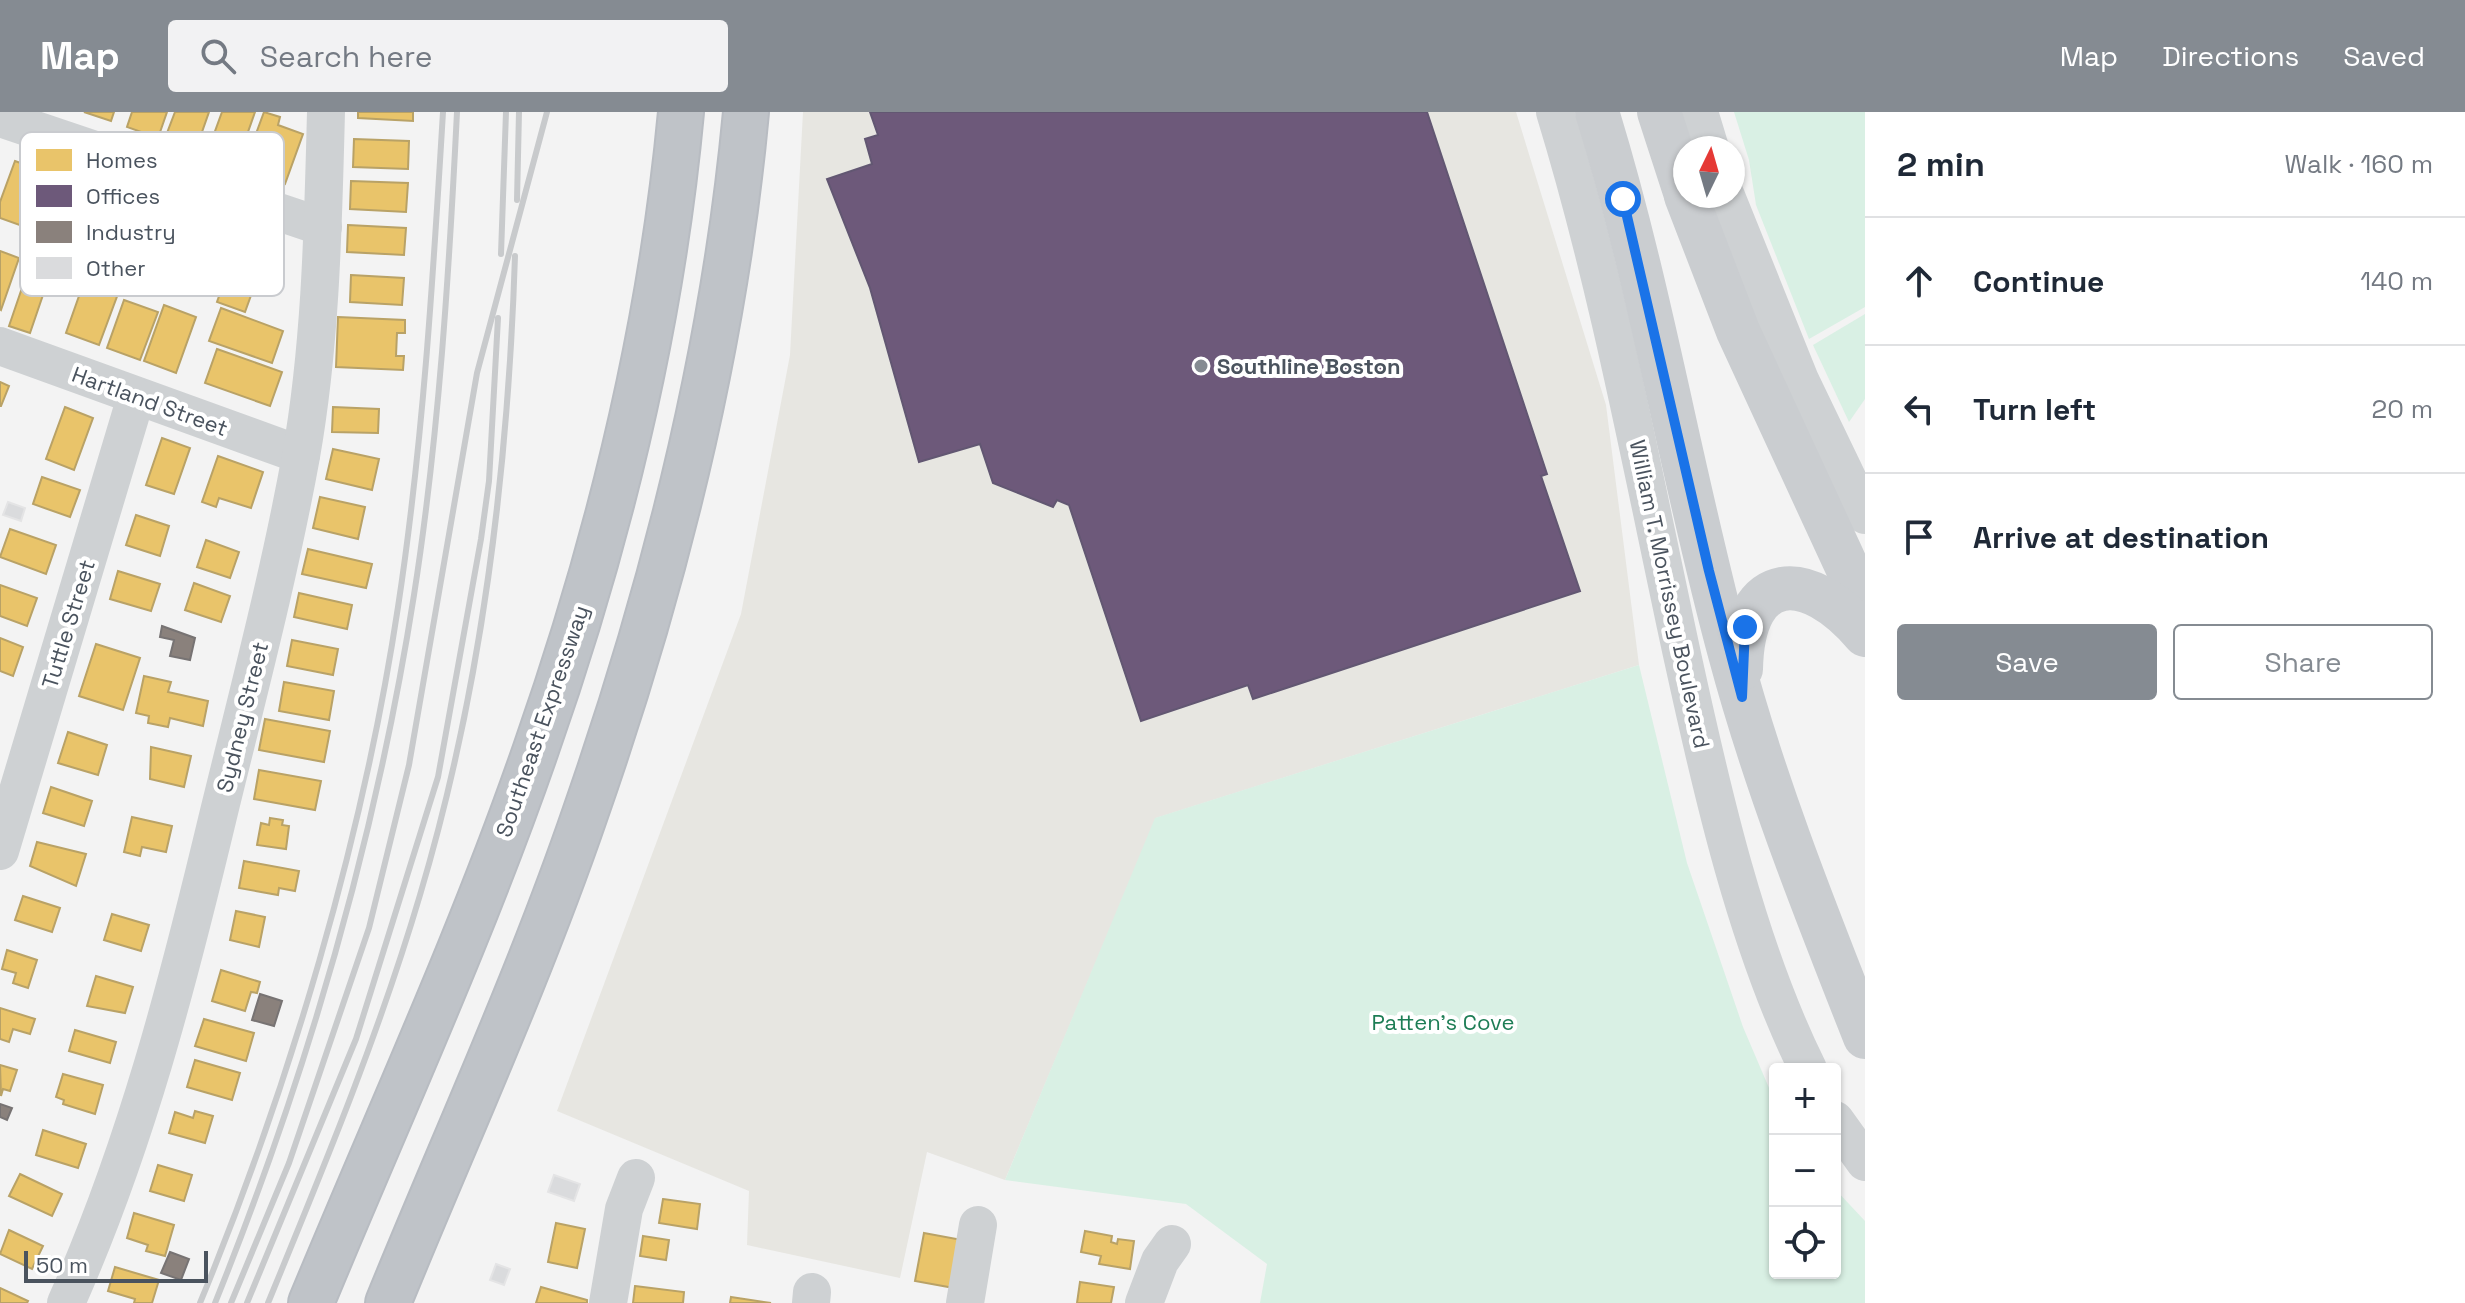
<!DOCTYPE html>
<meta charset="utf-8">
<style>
:root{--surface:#fff;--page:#f2f2f3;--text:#1f2937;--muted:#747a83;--line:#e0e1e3;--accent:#858b92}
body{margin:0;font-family:"Space Grotesk",sans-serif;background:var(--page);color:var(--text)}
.controls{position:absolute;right:24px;bottom:24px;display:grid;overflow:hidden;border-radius:8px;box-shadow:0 2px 6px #0004}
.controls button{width:72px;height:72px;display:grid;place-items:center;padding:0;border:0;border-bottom:2px solid var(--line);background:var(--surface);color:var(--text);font:40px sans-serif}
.compass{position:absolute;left:1673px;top:24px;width:72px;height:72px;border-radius:50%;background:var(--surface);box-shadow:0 2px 6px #0004;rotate:5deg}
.scale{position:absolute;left:24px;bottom:20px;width:184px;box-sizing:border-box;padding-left:8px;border:4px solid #4a535e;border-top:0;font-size:22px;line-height:28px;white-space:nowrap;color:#4a535e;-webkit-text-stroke:6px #fff;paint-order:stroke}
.stop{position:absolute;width:24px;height:24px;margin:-18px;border:6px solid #1a73e8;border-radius:50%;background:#fff}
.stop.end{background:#1a73e8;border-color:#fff;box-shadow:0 2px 8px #0008}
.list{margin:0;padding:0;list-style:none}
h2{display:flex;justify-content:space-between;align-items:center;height:104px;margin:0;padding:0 32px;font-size:34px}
h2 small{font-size:26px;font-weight:400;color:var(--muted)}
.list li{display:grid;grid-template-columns:52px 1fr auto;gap:24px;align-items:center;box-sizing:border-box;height:128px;padding:0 32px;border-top:2px solid var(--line)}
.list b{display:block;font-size:30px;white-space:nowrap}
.list em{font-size:26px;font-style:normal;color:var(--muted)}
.actions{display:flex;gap:16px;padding:24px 32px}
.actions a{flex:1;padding:18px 0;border:2px solid var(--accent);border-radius:8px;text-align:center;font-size:28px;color:var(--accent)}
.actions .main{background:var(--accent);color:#fff}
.icon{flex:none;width:44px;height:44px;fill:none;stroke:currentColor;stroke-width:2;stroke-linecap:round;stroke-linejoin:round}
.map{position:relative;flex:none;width:1865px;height:1191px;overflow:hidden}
header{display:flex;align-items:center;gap:48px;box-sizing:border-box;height:112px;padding:0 40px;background:var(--accent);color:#fff}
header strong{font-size:38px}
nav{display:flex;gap:44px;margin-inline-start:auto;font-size:28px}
.search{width:560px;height:72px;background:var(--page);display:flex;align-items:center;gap:20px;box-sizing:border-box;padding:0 28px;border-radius:8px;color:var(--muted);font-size:30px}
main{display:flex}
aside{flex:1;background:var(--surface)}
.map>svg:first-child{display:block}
.commercial{fill:#e7e6e1}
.green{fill:#d9f0e4}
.homes{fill:#e9c46a;stroke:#b9a266;stroke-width:2}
.offices{fill:#6d597a;stroke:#625772;stroke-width:2}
.industry{fill:#8a817c;stroke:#777373;stroke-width:2}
.building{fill:#dadbdd;stroke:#e4e4e5;stroke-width:2}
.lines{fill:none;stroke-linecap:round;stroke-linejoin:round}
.highway-casing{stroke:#b8bcc2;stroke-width:48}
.minor{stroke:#ced1d3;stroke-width:38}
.major{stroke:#cacdd0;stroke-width:44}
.highway{stroke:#bfc3c8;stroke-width:44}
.rail{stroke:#c8cacc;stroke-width:6}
.route{stroke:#1a73e8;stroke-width:10}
.poi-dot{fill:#858b92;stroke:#fff;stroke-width:3}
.labels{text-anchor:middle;stroke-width:8;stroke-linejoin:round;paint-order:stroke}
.poi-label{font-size:22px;font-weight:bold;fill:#4a535e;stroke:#fff;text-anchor:start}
.street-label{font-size:22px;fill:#4a535e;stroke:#fff}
.park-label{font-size:22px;fill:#1d7d55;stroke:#fff}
.key{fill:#fff;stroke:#c9cbcf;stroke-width:2}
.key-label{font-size:22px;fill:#4a535e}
</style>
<header>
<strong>Map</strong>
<div class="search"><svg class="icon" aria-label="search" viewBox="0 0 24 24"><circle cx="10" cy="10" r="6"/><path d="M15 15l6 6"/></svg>Search here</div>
<nav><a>Map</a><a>Directions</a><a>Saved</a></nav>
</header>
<main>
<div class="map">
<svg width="1865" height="1191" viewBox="0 0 1865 1191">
<rect width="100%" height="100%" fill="#f3f3f3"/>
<polygon class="commercial" points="803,0 1516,0 1606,293 1639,553 1156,706 1005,1068 927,1040 900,1166 747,1133 749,1079 557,999 741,502 790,243"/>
<g class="green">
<polygon points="1734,0 1865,0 1865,195 1809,227 1756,93 1749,48"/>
<polygon points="1865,202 1865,287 1849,310 1813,233"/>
<polygon points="1639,553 1687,751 1743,915 1775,990 1775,1161 1835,1161 1835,1077 1865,1109 1865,1191 1260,1191 1267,1152 1186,1092 1005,1068 1155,706"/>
</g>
<g class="homes">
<polygon points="84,0 114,0 111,9"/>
<polygon points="132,0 167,0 158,26 127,15"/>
<polygon points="175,0 209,0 195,40 164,29"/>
<polygon points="222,0 255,0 236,54 206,44"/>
<polygon points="264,0 280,5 278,13 303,22 285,72 243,57"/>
<polygon points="358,0 413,0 413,9 358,6"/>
<polygon points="354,27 409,29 408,57 353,55"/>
<polygon points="15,49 48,61 28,116 0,106 0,90"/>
<polygon points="351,69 408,71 406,100 350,97"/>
<polygon points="348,113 406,116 404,143 347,140"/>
<polygon points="228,125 267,139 245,200 217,190 224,170 213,166"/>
<polygon points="37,132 58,139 30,221 9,214"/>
<polygon points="0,139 19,146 1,198 0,197"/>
<polygon points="351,163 404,166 402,193 350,190"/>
<polygon points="85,167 119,179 99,233 66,221"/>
<polygon points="124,188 158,200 140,248 107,236"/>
<polygon points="164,193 196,205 176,261 144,249"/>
<polygon points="221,196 283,219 272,251 209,229"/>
<polygon points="338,205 405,208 405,221 397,221 396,244 404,244 403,258 336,255"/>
<polygon points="217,237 282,260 270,294 205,271"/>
<polygon points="0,270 9,274 1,294 0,294"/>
<polygon points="65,295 93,306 74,358 46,347"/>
<polygon points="333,295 379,297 378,321 332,320"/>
<polygon points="162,326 190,336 174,382 146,373"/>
<polygon points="333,337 379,347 372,378 326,367"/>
<polygon points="218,344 263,360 251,396 219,386 216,395 202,390"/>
<polygon points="42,365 80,378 70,405 33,392"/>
<polygon points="320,385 365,395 358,427 313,416"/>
<polygon points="136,403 169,414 160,444 126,433"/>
<polygon points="10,417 56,433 46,462 0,445"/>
<polygon points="206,428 239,440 230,466 197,455"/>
<polygon points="308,437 372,452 366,476 302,462"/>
<polygon points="118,459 160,472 151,499 110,487"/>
<polygon points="194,471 230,484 221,510 185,498"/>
<polygon points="0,473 37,486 27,514 0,504"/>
<polygon points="299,481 352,493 347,517 294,505"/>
<polygon points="0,526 23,535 13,564 0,559"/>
<polygon points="292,528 338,537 333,563 287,554"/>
<polygon points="96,532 140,546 123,598 79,584"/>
<polygon points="144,564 171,570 168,580 208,589 203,614 170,606 168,615 148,611 149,604 136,601"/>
<polygon points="284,570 334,579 329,608 279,599"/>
<polygon points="265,607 330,619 324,650 259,638"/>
<polygon points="68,620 107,633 98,663 58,651"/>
<polygon points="151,635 191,644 184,675 150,667"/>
<polygon points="259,658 321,669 315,698 254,687"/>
<polygon points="51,675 92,689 84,714 43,701"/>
<polygon points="132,705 172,714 166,740 142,735 140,744 124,740"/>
<polygon points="270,706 283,708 282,713 289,714 286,737 257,733 261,711 269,713"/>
<polygon points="37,730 86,742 76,774 30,754"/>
<polygon points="244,749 299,759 295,779 279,776 278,783 239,776"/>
<polygon points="23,784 60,796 52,820 15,808"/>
<polygon points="236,799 265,805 259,835 230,828"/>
<polygon points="112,802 149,813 141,839 104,828"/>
<polygon points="7,838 37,848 28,876 13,871 16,861 2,857"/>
<polygon points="221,858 260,870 257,881 251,880 245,899 212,889"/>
<polygon points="96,864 133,875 125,901 87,894"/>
<polygon points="0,896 35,907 30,922 13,917 9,930 0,927"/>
<polygon points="204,907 254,921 246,949 195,934"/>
<polygon points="75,918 116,930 110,951 69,939"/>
<polygon points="195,948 240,961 232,988 187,975"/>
<polygon points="0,953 17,958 10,979 3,977 1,984"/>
<polygon points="63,962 103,973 95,1002 63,992 64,988 56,985"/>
<polygon points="195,999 213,1004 205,1031 169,1021 175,1000 193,1006"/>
<polygon points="43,1018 86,1032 78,1056 36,1043"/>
<polygon points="158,1053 192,1063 184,1089 150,1079"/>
<polygon points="20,1062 62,1082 52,1104 9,1084"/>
<polygon points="663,1087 700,1092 697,1117 659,1111"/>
<polygon points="134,1101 174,1113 165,1144 146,1139 148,1133 127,1126"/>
<polygon points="556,1111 585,1117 577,1156 548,1150"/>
<polygon points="9,1118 43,1134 32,1157 0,1142"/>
<polygon points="1085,1119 1112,1124 1111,1130 1117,1132 1118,1127 1134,1129 1130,1157 1099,1152 1101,1144 1081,1140"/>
<polygon points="924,1121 962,1128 954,1176 915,1169"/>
<polygon points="643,1124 669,1128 666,1148 640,1144"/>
<polygon points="115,1155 159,1168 152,1191 134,1191 135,1187 108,1179"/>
<polygon points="1080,1170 1114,1175 1111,1191 1077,1191"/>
<polygon points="635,1174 684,1180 683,1191 633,1191"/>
<polygon points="541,1175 587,1188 587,1191 536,1191"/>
<polygon points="0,1176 28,1189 27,1191 0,1191"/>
<polygon points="731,1185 771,1191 730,1191"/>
</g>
<polygon class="offices" points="870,0 1427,0 1547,362 1541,364 1580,479 1253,587 1248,573 1141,609 1069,393 1057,388 1053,395 993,371 980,332 919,350 870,176 827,67 872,52 865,27 878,23"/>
<g class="industry">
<polygon points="162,514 195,526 190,548 170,544 174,528 160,525"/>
<polygon points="260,882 282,889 274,914 252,908"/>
<polygon points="0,992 12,996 7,1008 0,1005"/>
<polygon points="170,1140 189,1147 181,1168 161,1161"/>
</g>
<g class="building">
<polygon points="8,390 25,396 21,409 3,403"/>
<polygon points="554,1063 580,1072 574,1089 548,1080"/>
<polygon points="496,1152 510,1157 504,1173 490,1168"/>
</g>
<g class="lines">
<g class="highway-casing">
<g id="highway">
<path d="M311,1191C387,1007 471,825 536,637C608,432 661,216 681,0"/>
<path d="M388,1191C454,1029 528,868 585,702C664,476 724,239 746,0"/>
</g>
</g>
<g class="minor">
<path d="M1555,0C1610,180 1643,363 1683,547C1712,680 1747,834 1808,957"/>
<polyline points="1699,0 1710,36"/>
<polyline points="0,6 323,115"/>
<polyline points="1726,84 1800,268 1865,403"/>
<polyline points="0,234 301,343"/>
<polyline points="0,739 136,285"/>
<polyline points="1835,1008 1865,1050"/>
<path d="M66,1191C136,1034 178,871 218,704C247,585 279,465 301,344C321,231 323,114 326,0"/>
<polyline points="608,1191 624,1097 636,1066"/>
<polyline points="811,1191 812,1180"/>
<polyline points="965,1191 978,1113"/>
<polyline points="1144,1191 1160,1149 1172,1132"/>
</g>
<g class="major">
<path d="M1597,0C1652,178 1681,362 1730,542C1765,673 1815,798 1865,925"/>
<polyline points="1659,0 1685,80"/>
<polyline points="1686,84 1738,219 1865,494"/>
<path d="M1741,557C1743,456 1808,456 1865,523"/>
</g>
<use href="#highway" class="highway"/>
<g class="rail">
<polyline points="517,88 519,0"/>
<polyline points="501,142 506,0"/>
<path d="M200,1191C289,975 363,727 398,495C423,331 433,166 443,0"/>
<path d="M215,1191C307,963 376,725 414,483C439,323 449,161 457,0"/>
<polyline points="231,1191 289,1051 369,816 409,653 477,261 547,0"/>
<polyline points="247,1191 356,927 438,665 481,427 489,369 498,206"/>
<path d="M268,1191C323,1057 379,922 420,783C482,575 508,360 515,144"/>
</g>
</g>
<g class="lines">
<polyline class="route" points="1623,87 1709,459 1742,585 1745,515"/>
</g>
<circle class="poi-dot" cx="1201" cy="254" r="8"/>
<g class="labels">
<g class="poi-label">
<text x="1217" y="262">Southline Boston</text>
</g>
<g class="street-label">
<text transform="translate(150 289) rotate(20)" y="8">Hartland Street</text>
<text transform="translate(1670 482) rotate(78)" y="8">William T. Morrissey Boulevard</text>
<text transform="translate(68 512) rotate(-73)" y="8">Tuttle Street</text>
<text transform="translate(242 605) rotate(-76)" y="8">Sydney Street</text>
<text transform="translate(542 609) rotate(-71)" y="8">Southeast Expressway</text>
</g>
<g class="park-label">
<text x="1443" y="918">Patten's Cove</text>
</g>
</g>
<rect x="20" y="20" width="264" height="164" rx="12" class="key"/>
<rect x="36" y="37" width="36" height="22" fill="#e9c46a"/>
<rect x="36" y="73" width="36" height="22" fill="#6d597a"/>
<rect x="36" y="109" width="36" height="22" fill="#8a817c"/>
<rect x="36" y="145" width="36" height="22" fill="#dadbdd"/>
<g class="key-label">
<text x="86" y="56">Homes</text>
<text x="86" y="92">Offices</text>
<text x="86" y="128">Industry</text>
<text x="86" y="164">Other</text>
</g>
</svg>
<div class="controls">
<button>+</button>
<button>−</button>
<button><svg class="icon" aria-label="locate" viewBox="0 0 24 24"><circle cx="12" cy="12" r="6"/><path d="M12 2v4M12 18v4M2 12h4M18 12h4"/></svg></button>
</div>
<svg class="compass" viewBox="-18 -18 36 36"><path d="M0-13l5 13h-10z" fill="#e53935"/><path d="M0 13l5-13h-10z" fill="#747a83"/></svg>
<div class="scale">50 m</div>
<div class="stop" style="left:1623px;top:87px"></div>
<div class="stop end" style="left:1745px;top:515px"></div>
</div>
<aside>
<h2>2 min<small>Walk · 160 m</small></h2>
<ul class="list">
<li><svg class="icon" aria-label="ahead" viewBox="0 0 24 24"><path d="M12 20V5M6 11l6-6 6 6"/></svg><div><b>Continue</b></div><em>140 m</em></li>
<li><svg class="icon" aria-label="left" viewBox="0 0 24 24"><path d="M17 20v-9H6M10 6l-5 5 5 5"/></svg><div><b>Turn left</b></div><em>20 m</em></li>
<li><svg class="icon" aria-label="arrive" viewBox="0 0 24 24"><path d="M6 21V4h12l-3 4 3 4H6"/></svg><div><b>Arrive at destination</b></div></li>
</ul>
<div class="actions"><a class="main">Save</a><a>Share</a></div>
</aside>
</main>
